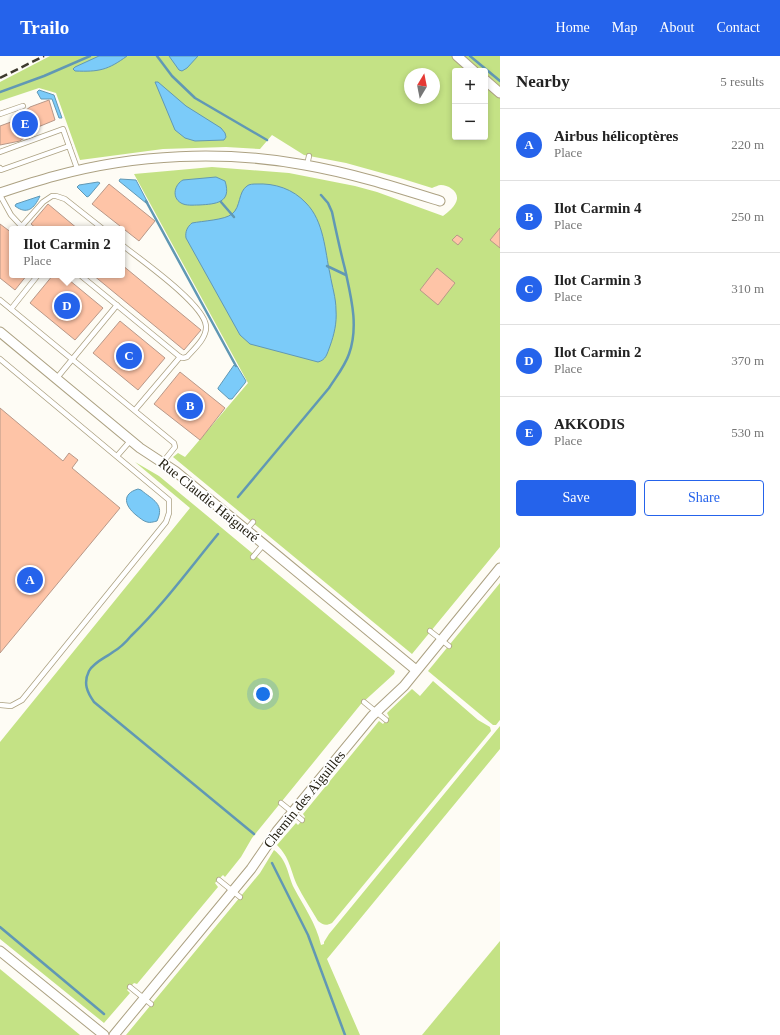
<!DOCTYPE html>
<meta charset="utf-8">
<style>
:root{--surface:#fff;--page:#f6f6f6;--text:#222;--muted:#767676;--line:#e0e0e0;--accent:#2563eb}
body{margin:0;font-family:"Times New Roman",serif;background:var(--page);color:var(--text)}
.controls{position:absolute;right:12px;top:12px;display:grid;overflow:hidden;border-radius:4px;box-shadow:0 2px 6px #0003}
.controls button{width:36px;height:36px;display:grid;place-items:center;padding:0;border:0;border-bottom:1px solid var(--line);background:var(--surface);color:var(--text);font:20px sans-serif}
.compass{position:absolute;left:404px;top:12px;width:36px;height:36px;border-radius:50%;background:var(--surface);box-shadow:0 2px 6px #0003;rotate:10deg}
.you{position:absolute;left:263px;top:638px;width:14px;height:14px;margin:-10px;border:3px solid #fff;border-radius:50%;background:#1a73e8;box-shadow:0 0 0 6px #1a73e833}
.badge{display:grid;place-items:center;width:26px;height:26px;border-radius:50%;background:var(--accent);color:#fff;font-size:13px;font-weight:700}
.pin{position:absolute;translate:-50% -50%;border:2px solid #fff;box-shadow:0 1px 4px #0006}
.popup{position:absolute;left:9px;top:170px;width:116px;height:52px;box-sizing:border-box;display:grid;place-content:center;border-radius:4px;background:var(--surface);filter:drop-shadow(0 1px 3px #0005);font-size:13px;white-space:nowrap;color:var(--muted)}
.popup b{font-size:15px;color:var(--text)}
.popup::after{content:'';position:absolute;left:50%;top:100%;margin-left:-8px;border:8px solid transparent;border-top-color:var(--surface)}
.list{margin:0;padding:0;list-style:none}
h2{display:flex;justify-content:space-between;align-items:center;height:52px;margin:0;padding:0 16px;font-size:17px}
h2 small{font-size:13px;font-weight:400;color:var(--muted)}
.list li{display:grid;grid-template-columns:26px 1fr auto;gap:12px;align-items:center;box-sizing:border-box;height:72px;padding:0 16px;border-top:1px solid var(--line)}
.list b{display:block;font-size:15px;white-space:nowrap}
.list p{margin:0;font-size:13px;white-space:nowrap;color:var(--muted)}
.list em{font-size:13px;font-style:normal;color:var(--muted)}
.actions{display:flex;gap:8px;padding:12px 16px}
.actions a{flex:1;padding:9px 0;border:1px solid var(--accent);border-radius:4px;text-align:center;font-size:14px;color:var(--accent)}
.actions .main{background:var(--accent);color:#fff}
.map{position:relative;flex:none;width:500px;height:979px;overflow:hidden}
header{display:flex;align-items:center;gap:24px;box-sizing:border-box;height:56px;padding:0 20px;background:var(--accent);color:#fff}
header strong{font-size:19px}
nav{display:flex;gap:22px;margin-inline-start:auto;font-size:14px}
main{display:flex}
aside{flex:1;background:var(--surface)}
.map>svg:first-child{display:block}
.green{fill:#c4e285;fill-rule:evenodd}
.water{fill:#7bcbf9;stroke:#6198b4}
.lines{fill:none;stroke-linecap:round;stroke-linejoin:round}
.stream{stroke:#6198b4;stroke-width:2.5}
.building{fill:#fec4a7;stroke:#b89888}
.service-casing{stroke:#aca182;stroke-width:6}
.minor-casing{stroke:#aca182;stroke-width:11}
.service{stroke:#fff;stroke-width:4.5}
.minor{stroke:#fff;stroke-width:9}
.rail{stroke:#3f3b2f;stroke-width:2.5;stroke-dasharray:8 4;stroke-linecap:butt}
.labels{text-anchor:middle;stroke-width:3.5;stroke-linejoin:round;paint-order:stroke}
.street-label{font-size:14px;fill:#242013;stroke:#fff}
</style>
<header>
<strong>Trailo</strong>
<nav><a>Home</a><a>Map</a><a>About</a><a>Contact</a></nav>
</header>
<main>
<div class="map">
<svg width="500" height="979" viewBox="0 0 500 979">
<rect width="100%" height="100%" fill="#fefcf5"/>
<g class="green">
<path d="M50,0H452L469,15H455V81H485V28L500,41V491L412,598L173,401L178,397L185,401L248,327L134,118L212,111L289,117L355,130L377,136L443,160C448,156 456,150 457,143C458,135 448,129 441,129C438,129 435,131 432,132L400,122L346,107L304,99L272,79L260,93L226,91L163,93L80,104L56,37L39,32L0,45V26ZM410,18H434V42H410Z"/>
<polygon points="461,0 500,0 500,33 485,20 485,15 479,15"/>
<polygon points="135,406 159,420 395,615 394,618 361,648 252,782 241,801 225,821 223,819 215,827 218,831 137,928 134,927 127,934 130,937 104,967 0,883 0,686 190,452"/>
<polygon points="500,527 500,664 496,669 493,669 428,615"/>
<path d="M433,625L478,664L490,671L491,675L332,867C326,870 323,869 318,865C311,853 303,841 297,829C290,813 290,802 277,789L296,767L298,769L305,761L303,758L379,665L383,668L389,661L387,657L412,633L420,640Z"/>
<path d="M500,670V693L327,903L360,979H126L260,817L274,794C288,805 287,817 294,832C304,851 316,867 321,889L324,888V886L329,878Z"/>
<polygon points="500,885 500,979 422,979"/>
<polygon points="0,913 80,979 0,979"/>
</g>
<g class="water">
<path d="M99,0H127C108,14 99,16 75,15L73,13L75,11Z"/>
<polygon points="169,0 198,0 187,12 182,15 179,14"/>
<polygon points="155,26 158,26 186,50 221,72 225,77 226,81 224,84 195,85 185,82 175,74"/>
<polygon points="39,34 54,39 62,62 59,62 52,43 41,43 37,36"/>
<path d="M216,121L225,125C232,147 216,148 199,149C193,149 186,150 181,147C171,141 175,128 183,124Z"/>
<polygon points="120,123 136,124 148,147 146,147 119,125"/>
<polygon points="98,126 100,127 89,140 87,141 77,131 79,129"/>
<path d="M256,128C275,127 293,133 306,147C324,165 325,195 330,218C332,230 336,242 336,254C337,267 334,279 330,290C327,298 326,304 318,306L250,288L240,279L186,182C185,176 187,171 192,167C202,165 225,164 232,158C241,151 238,136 247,130C249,128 254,128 256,128Z"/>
<path d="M40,140C34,153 27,159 15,150L16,148Z"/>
<polygon points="234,309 237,310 246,325 245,327 232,343 229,343 218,333 218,332"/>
<path d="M138,433L141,434C153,444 165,448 157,465C153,466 150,467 147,466C143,465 140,462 136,459C125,450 121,438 138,433Z"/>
</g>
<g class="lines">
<g class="stream">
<polyline points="157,0 172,20 195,42 267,84"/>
<polyline points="470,0 500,25"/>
<polyline points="0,36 44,20 90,0"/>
<polyline points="146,145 236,310"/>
<polyline points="221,146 234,161"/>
<polyline points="327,210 346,219"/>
<path d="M238,441L329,332C336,321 345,310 349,298C359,270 351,241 345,213C340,194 336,175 332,156L328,147L321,139"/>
<path d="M218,478C190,512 163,549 131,580C126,586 120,592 113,596C105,602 94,606 89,615C83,627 87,636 94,646L254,778"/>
<polyline points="272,807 308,879 345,979"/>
<polyline points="0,871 104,958"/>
</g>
</g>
<g class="building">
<polygon points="49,44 55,64 38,71 20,85 0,89 0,70 11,66 30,51"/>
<polygon points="109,128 155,165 139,185 92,148"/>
<polygon points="48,148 78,173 37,173 31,168"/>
<polygon points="0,168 12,177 12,219 27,219 15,234 0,222"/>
<polygon points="500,172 500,192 490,184"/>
<polygon points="457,179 463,183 458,189 452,184"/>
<polygon points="122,209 201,274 184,294 93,219 122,219"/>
<polygon points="437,212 455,227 438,249 420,234"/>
<polygon points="53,219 63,219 103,252 75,284 30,247"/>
<polygon points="120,265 165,302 138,334 93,297"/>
<polygon points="180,316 225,352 200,384 154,348"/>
<polygon points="0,352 63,405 69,397 78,404 72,412 120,452 0,597"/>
</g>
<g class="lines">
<g class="service-casing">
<g id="service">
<polyline points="0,58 23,50"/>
<polyline points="0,96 63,73 69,90"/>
<polyline points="307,109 309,100"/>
<polyline points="0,112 1,114 69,90 78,115"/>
<polyline points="0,139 11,159 24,173"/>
<polyline points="21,171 43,146 52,140 56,140 65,143 103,173"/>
<path d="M80,219L180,301L183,302L187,301C194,293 207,282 206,270C204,248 141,204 122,189"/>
<polyline points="0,244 174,387 175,391 163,406"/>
<polyline points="11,253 38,219"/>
<polyline points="0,303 169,444 169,457 166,466 22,644 11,650 0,649"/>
<polyline points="56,323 117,249"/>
<polyline points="135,354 180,301"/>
<polyline points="117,400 131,384"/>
<polyline points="246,474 253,466"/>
<polyline points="253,501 264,488"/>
<polyline points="430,575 449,590"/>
<polyline points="364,646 386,664"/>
<polyline points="281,747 302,764"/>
<polyline points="219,824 240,841"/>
<polyline points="130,931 151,948"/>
</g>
</g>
<g class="minor-casing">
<g id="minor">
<polyline points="457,0 474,15"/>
<polyline points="485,24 500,37"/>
<path d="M0,137C18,131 36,125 55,120C135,98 224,94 305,109C351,117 395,131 440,145"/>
<polyline points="0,276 140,392 175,415 416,614"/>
<polyline points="0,895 104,979"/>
<polyline points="114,979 251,813 277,775 372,660 404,630 500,512"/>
</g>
</g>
<use href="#service" class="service"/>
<use href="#minor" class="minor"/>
<polyline class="rail" points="0,22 44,0"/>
</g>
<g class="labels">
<g class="street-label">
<text transform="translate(209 444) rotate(39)" y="5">Rue Claudie Haigneré</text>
<text transform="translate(304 743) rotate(-51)" y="5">Chemin des Aiguilles</text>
</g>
</g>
</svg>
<div class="controls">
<button>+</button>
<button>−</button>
</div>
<svg class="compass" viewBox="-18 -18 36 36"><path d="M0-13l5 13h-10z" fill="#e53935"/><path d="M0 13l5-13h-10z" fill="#767676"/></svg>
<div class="you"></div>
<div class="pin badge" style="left:30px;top:524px">A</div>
<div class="pin badge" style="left:190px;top:350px">B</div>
<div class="pin badge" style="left:129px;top:300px">C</div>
<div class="pin badge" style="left:67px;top:250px">D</div>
<div class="popup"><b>Ilot Carmin 2</b>Place</div>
<div class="pin badge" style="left:25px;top:68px">E</div>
</div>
<aside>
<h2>Nearby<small>5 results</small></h2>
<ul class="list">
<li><span class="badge">A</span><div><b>Airbus hélicoptères</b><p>Place</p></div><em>220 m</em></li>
<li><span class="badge">B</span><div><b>Ilot Carmin 4</b><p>Place</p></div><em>250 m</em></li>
<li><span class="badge">C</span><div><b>Ilot Carmin 3</b><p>Place</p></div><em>310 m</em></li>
<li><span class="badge">D</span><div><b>Ilot Carmin 2</b><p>Place</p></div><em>370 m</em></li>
<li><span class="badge">E</span><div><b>AKKODIS</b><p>Place</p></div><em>530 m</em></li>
</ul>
<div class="actions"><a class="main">Save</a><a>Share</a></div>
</aside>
</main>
